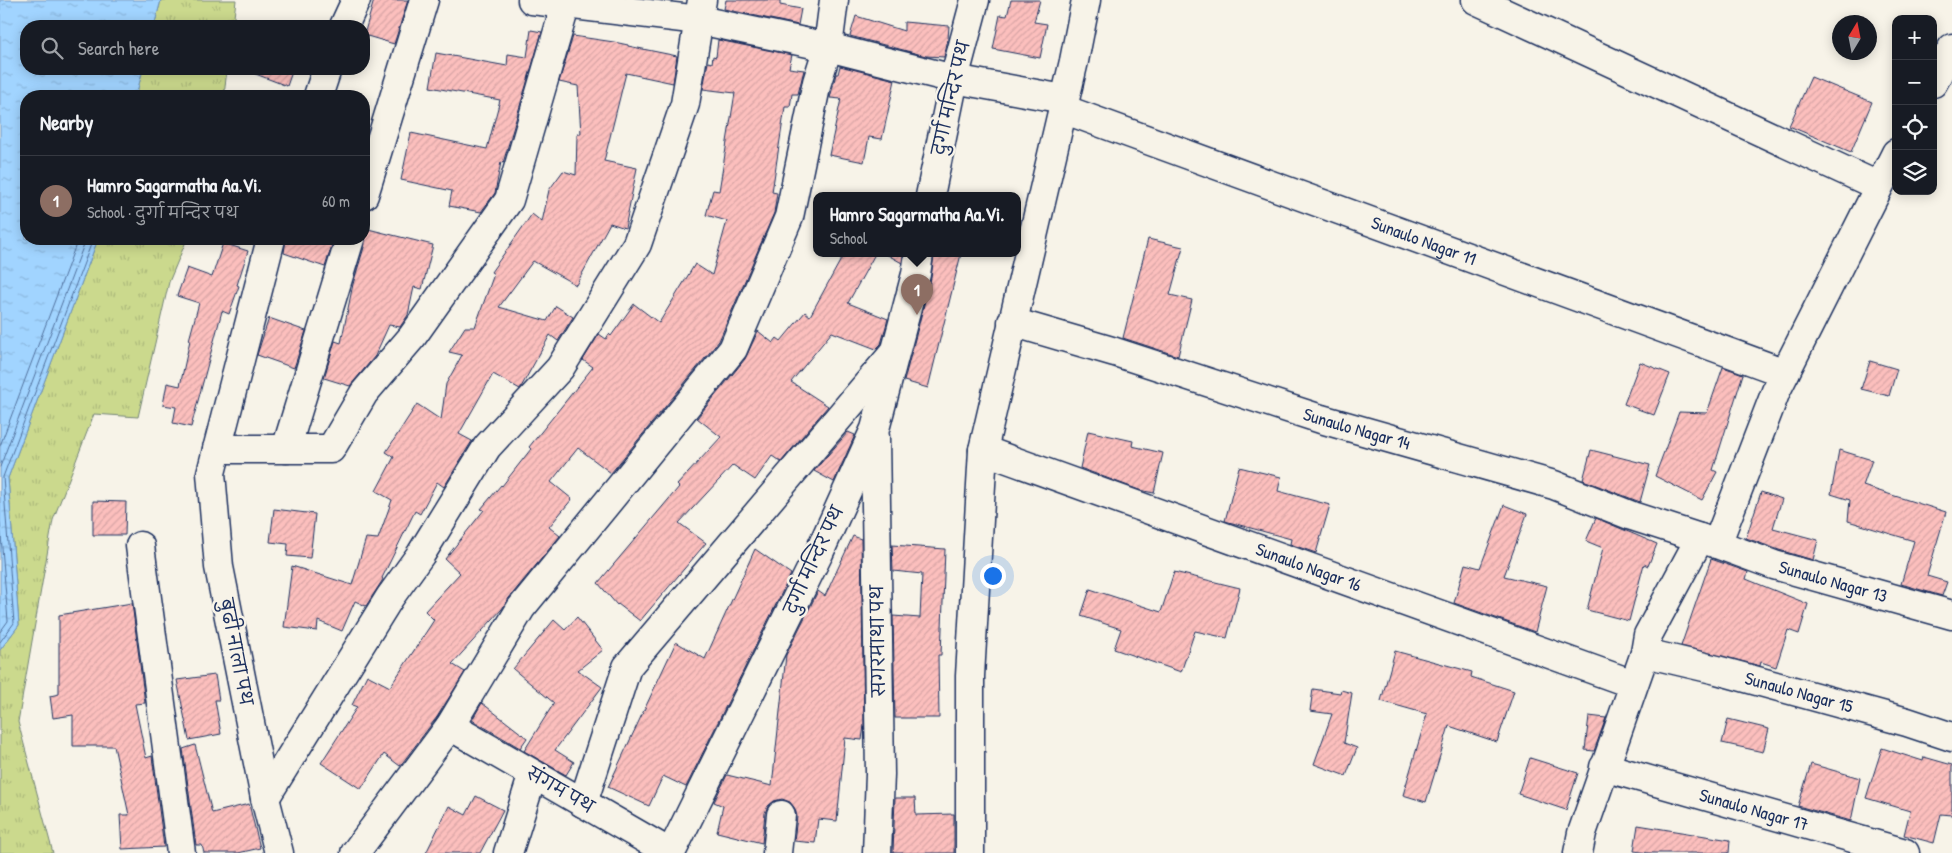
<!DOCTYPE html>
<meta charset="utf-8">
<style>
:root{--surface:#171b24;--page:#242831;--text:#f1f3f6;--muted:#9ea1a6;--line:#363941;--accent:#919bb2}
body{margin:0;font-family:"Patrick Hand","Playpen Sans Deva",sans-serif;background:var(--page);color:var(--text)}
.controls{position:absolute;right:15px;top:15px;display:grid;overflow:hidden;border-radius:10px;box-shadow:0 2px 12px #0003}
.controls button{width:45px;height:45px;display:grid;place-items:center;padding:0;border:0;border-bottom:1px solid var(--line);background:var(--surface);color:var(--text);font:25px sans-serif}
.compass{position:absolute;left:1832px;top:15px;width:45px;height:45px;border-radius:50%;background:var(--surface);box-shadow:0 2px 12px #0003;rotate:10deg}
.you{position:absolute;left:992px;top:575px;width:18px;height:18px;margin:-12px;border:4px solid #fff;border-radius:50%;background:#1a73e8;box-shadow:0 0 0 8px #1a73e833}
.badge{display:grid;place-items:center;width:32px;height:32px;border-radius:50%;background:var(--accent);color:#fff;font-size:16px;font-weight:700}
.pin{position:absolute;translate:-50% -41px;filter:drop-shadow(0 1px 2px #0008)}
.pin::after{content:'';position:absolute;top:26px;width:18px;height:15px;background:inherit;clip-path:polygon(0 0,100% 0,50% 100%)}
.popup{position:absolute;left:813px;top:192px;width:208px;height:65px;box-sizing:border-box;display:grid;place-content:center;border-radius:10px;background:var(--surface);filter:drop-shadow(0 1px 4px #0005);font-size:16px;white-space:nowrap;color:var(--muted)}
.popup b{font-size:19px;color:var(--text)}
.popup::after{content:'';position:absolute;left:50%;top:100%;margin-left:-10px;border:10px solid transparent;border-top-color:var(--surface)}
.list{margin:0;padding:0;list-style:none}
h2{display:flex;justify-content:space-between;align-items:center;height:65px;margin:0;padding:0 20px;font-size:21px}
h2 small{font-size:16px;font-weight:400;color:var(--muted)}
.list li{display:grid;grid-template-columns:32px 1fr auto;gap:15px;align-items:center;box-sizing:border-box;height:90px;padding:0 20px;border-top:1px solid var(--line)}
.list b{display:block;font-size:19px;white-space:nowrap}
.list p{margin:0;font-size:16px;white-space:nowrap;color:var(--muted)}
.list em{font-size:16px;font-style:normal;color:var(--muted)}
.icon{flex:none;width:28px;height:28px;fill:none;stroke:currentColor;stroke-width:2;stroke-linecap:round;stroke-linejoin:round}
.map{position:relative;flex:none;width:1952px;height:853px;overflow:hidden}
.search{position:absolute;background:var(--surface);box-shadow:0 2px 12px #0003;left:20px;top:20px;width:350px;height:55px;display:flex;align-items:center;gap:12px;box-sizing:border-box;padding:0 18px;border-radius:20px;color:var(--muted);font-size:19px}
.panel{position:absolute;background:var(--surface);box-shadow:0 2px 12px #0003;left:20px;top:90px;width:350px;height:155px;border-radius:20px}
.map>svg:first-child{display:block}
.grass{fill:url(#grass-tufts);stroke:#738476}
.water{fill:url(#water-ripples);stroke:#6b92bf}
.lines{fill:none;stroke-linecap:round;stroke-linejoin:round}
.shore{stroke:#51719e;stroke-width:1}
.building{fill:url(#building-hatch);stroke:#1b2f5e}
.street-casing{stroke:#1b2f5e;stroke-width:31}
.street{stroke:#f7f3e8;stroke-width:28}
.labels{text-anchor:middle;stroke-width:5;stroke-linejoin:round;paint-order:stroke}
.street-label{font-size:18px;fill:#1b2f5e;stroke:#f7f3e8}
</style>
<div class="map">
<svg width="1952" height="853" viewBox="0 0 1952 853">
<defs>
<pattern id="grass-tufts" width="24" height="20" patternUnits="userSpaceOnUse" patternTransform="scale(1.25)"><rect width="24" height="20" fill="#cbd98d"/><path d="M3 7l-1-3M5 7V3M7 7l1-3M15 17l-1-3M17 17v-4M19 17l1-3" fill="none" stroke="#aebb7c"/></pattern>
<pattern id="water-ripples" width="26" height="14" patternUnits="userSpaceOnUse" patternTransform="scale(1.25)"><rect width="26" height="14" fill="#a1d4ff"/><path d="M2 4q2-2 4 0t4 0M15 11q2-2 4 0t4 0" fill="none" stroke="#8ab6dd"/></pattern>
<pattern id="building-hatch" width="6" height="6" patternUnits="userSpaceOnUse" patternTransform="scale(1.25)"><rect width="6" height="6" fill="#fcbfbd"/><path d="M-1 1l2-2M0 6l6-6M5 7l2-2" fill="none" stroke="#d7a4a5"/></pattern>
</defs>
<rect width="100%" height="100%" fill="#f7f3e8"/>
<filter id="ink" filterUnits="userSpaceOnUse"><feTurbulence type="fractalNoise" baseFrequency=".02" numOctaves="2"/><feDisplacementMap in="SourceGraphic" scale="10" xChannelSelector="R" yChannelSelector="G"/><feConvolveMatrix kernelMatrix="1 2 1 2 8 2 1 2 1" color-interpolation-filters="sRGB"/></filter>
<g filter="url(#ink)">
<g class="grass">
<polygon points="161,0 236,0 233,26 154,26"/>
<polygon points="143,69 227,69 224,96 136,96"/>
<polygon points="98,239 187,239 169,282 138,417 94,414 53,520 18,722 53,853 0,853 0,650 19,625 8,478"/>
</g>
<polygon class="water" points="0,0 161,0 154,26 26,26 26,69 143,69 136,96 26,96 26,239 98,239 8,478 19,625 0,650"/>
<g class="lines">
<g class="shore">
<polyline points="0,446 78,239"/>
<polyline points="0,467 86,239"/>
<polyline points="0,523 8,621 0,632"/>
<polyline points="0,642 14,623 3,477 93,239"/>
</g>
</g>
<g class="building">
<polygon points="374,0 408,0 394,44 364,35"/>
<polygon points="726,0 780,0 780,5 801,9 798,25 724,9"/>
<polygon points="1011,0 1040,0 1034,22 1047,24 1040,58 993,49 1000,15 1007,16"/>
<polygon points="856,16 904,31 904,22 949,26 948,39 944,57 926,56 850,36"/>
<polygon points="531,30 542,32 503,163 501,162 495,193 481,212 449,206 452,191 401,180 411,133 487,149 500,100 430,87 436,53 507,66 508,54 527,57"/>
<polygon points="573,36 614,42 628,45 628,46 677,56 673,83 626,73 604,161 637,168 625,228 610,223 576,285 533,261 499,307 547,321 556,306 573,317 558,341 550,335 520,389 493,374 459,434 472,441 444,487 437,482 420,514 415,511 382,578 383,579 382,581 366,606 355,601 342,631 318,621 317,631 284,627 292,566 352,585 366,538 378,539 392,500 376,491 394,457 386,452 417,404 441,420 446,384 462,355 449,352 465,327 475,327 494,274 491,272 532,214 542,222 549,190 563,171 576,175 577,134 581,134 578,86 559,82"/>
<polygon points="718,40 792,55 789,68 804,70 798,94 792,94 790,107 785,107 772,192 777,193 774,213 719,341 611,473 578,448 551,482 572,499 549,527 560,536 509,598 502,609 452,664 465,672 437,717 400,766 384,754 361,789 321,763 357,707 352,705 367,675 390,687 434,620 425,611 460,573 445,559 484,510 481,509 501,485 502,486 531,449 529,447 593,367 583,360 599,334 606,339 609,334 611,336 634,304 659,323 695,264 712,275 727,221 706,215 713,190 719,191 735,93 703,89 708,62 712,63 713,56 716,57"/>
<polygon points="840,66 895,80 882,139 869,137 864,162 829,155 841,99 830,98 836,74 838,74"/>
<polygon points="255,69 293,69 287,86 253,73"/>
<polygon points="1811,77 1872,102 1851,152 1789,126"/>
<polygon points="364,228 433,245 422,289 414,287 408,315 400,327 389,325 375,356 350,386 324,378 335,341 341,343 353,284 365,244"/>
<polygon points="286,239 334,239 325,267 284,253"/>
<polygon points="1148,239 1183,247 1170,295 1192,300 1178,356 1123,338"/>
<polygon points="223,243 248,251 237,285 239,286 229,314 222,311 191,427 173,423 176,407 163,405 167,383 180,386 190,340 189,340 199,303 177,296 187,268 212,277"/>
<polygon points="844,254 875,254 848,303 888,319 881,344 876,349 832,332 791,382 828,406 781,462 772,456 755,480 733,465 679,523 706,543 640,621 618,604 617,605 598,583 679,487 677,485 721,437 697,418 745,359 758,331 773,343 777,338 781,341 805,312 810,316"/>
<polygon points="886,254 903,254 902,263"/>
<polygon points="934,254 961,254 928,388 904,381 931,278"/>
<polygon points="269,318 306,331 294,368 257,355"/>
<polygon points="1870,361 1897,369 1889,396 1861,389"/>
<polygon points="1640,362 1670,374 1654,415 1624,404"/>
<polygon points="1723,367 1743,374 1713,470 1717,472 1702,500 1655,476 1679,412 1707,413"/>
<polygon points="1088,431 1133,441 1132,446 1163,453 1154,493 1139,490 1080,468"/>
<polygon points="848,432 855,435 834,482 814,471"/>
<polygon points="1591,450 1650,465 1640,502 1583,480"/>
<polygon points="1839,450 1872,460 1863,486 1946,512 1927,576 1947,582 1942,596 1901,584 1914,541 1848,521 1850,500 1831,494"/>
<polygon points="1239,467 1281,477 1278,491 1330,505 1316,553 1290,544 1291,539 1225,521"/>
<polygon points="1761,492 1782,499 1773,528 1818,540 1813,560 1779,550 1746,538"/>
<polygon points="93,501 126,502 125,535 93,535"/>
<polygon points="1504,505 1527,514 1504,576 1547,586 1535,632 1454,603 1465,564 1480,568"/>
<polygon points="274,509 315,514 310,558 287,556 288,544 270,542"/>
<polygon points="1596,518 1657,544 1648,566 1644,564 1629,621 1587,610 1603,548 1586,541"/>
<polygon points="853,536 861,539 864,725 862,740 845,738 837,821 818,819 815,843 794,841 797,817 795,809 790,802 782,799 774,801 768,806 765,813 762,843 717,832 723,806 714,802 727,775 772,786 786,655 818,591 825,596"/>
<polygon points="892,545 945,549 941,655 938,655 939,718 895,718 893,616 920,618 922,574 893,571"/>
<polygon points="755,549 791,574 686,787 663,776 649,806 608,787 676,642 705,659"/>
<polygon points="1711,559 1748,572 1746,579 1808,604 1799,634 1788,630 1776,667 1761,662 1760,666 1681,646"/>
<polygon points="1174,572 1240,588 1227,638 1195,631 1181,672 1114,649 1121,629 1081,616 1090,589 1161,612"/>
<polygon points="132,603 145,703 135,704 146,758 152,756 164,847 122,849 120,815 129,815 114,746 73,746 73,715 53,718 50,696 59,694 59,615"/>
<polygon points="577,617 603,650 578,670 602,687 555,750 574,762 566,775 524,751 554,703 513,669 554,620 565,630"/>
<polygon points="1395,651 1472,672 1471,677 1514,691 1497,742 1449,726 1426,802 1403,795 1427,714 1381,701"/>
<polygon points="215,675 219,700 215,700 221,734 189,740 177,680"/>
<polygon points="1313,689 1340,693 1341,690 1352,693 1344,743 1357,748 1346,776 1314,764 1332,714 1310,711"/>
<polygon points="482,703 527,738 520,748 472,720"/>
<polygon points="1589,716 1606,718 1594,751 1585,750"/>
<polygon points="1728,719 1769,729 1763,752 1722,743"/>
<polygon points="195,745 212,813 249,804 260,848 238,853 204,853 202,845 196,845 183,749"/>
<polygon points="1882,748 1923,761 1924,757 1952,765 1952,815 1941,814 1934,843 1904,835 1910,811 1866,798"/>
<polygon points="1530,758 1578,773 1566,810 1518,794"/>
<polygon points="1811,764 1860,778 1851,821 1798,806"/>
<polygon points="476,796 503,810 480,853 426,853 449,806 466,815"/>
<polygon points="895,798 915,798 916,815 954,814 954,853 893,853"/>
<polygon points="1638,825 1730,840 1729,853 1649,853 1634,851"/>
</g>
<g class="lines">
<g class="street-casing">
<g id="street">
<polyline points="532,0 699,20 828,47 954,79 1064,99"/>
<polyline points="1476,0 1878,186"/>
<polyline points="344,26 356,0"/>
<polyline points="1933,83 1952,48"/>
<polyline points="318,96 327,69"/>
<path id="s1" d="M1063,109L1785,373"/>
<polyline points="364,195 424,0"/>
<polyline points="930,196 954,79 975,0"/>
<polyline points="271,239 211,473 219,567 265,798 279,853"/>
<path id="s2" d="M1012,322L1115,352L1321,419L1554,485L1632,516L1700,538"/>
<polyline points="875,437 880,774 877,853"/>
<polyline points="217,449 331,449 364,393 412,337 509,200 567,0"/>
<polyline points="286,449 350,239"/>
<path id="s3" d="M983,450L1633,684"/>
<path id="s4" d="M1717,544L1774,565L1952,615"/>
<polyline points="140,546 181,853"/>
<path id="s5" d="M1645,653L1717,670L1907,722L1952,737"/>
<polyline points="450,726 670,853"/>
<path id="s6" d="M1604,767L1905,853"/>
<polyline points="265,798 390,597 421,554 487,447 560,368 637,244 685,104 702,0"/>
<polyline points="583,803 627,667 893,354"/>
<polyline points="355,853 450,726 521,608 733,349 789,217 817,82 828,47 834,0"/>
<polyline points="508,853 533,774"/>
<polyline points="671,853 819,553 875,429 916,274 919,254"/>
<polyline points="777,853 781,815"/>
<polyline points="970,853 970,676 983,450 1074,61 1086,0"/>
<polyline points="1578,853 1582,833 1645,653 1648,635 1700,538 1717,544 1776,391 1896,153"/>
</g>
</g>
<use href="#street" class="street"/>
</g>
</g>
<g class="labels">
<g class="street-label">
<text transform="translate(951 98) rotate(-77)" y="6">दुर्गा मन्दिर पथ</text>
<text dy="6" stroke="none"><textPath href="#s1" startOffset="384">Sunaulo Nagar 11</textPath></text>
<text dy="6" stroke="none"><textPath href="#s2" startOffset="361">Sunaulo Nagar 14</textPath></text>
<text transform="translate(814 560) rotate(-65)" y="6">दुर्गा मन्दिर पथ</text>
<text dy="6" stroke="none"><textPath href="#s3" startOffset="346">Sunaulo Nagar 16</textPath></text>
<text dy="6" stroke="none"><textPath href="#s4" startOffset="122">Sunaulo Nagar 13</textPath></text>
<text transform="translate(878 641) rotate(-91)" y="6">सगरमाथा पथ</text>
<text transform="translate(236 652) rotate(79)" y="6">बुढी नाला पथ</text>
<text dy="6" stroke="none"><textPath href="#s5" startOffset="159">Sunaulo Nagar 15</textPath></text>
<text transform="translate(560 790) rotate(30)" y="6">संगम पथ</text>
<text dy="6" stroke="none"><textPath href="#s6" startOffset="156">Sunaulo Nagar 17</textPath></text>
</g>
</g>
</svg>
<div class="controls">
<button>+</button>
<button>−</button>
<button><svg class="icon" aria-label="locate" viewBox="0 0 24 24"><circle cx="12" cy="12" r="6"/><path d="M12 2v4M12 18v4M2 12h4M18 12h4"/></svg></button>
<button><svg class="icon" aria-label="layers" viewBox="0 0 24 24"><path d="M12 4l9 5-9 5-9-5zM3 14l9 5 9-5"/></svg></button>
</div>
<svg class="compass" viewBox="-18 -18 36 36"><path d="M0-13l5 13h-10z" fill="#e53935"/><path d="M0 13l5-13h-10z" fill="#9ea1a6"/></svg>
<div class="you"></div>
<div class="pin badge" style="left:917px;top:315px;background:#8d6e63">1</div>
<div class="popup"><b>Hamro Sagarmatha Aa.Vi.</b>School</div>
<div class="search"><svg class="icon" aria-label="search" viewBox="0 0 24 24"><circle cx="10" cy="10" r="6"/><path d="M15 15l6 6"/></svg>Search here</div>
<section class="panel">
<h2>Nearby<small></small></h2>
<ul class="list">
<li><span class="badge" style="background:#8d6e63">1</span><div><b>Hamro Sagarmatha Aa.Vi.</b><p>School · दुर्गा मन्दिर पथ</p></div><em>60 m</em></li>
</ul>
</section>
</div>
